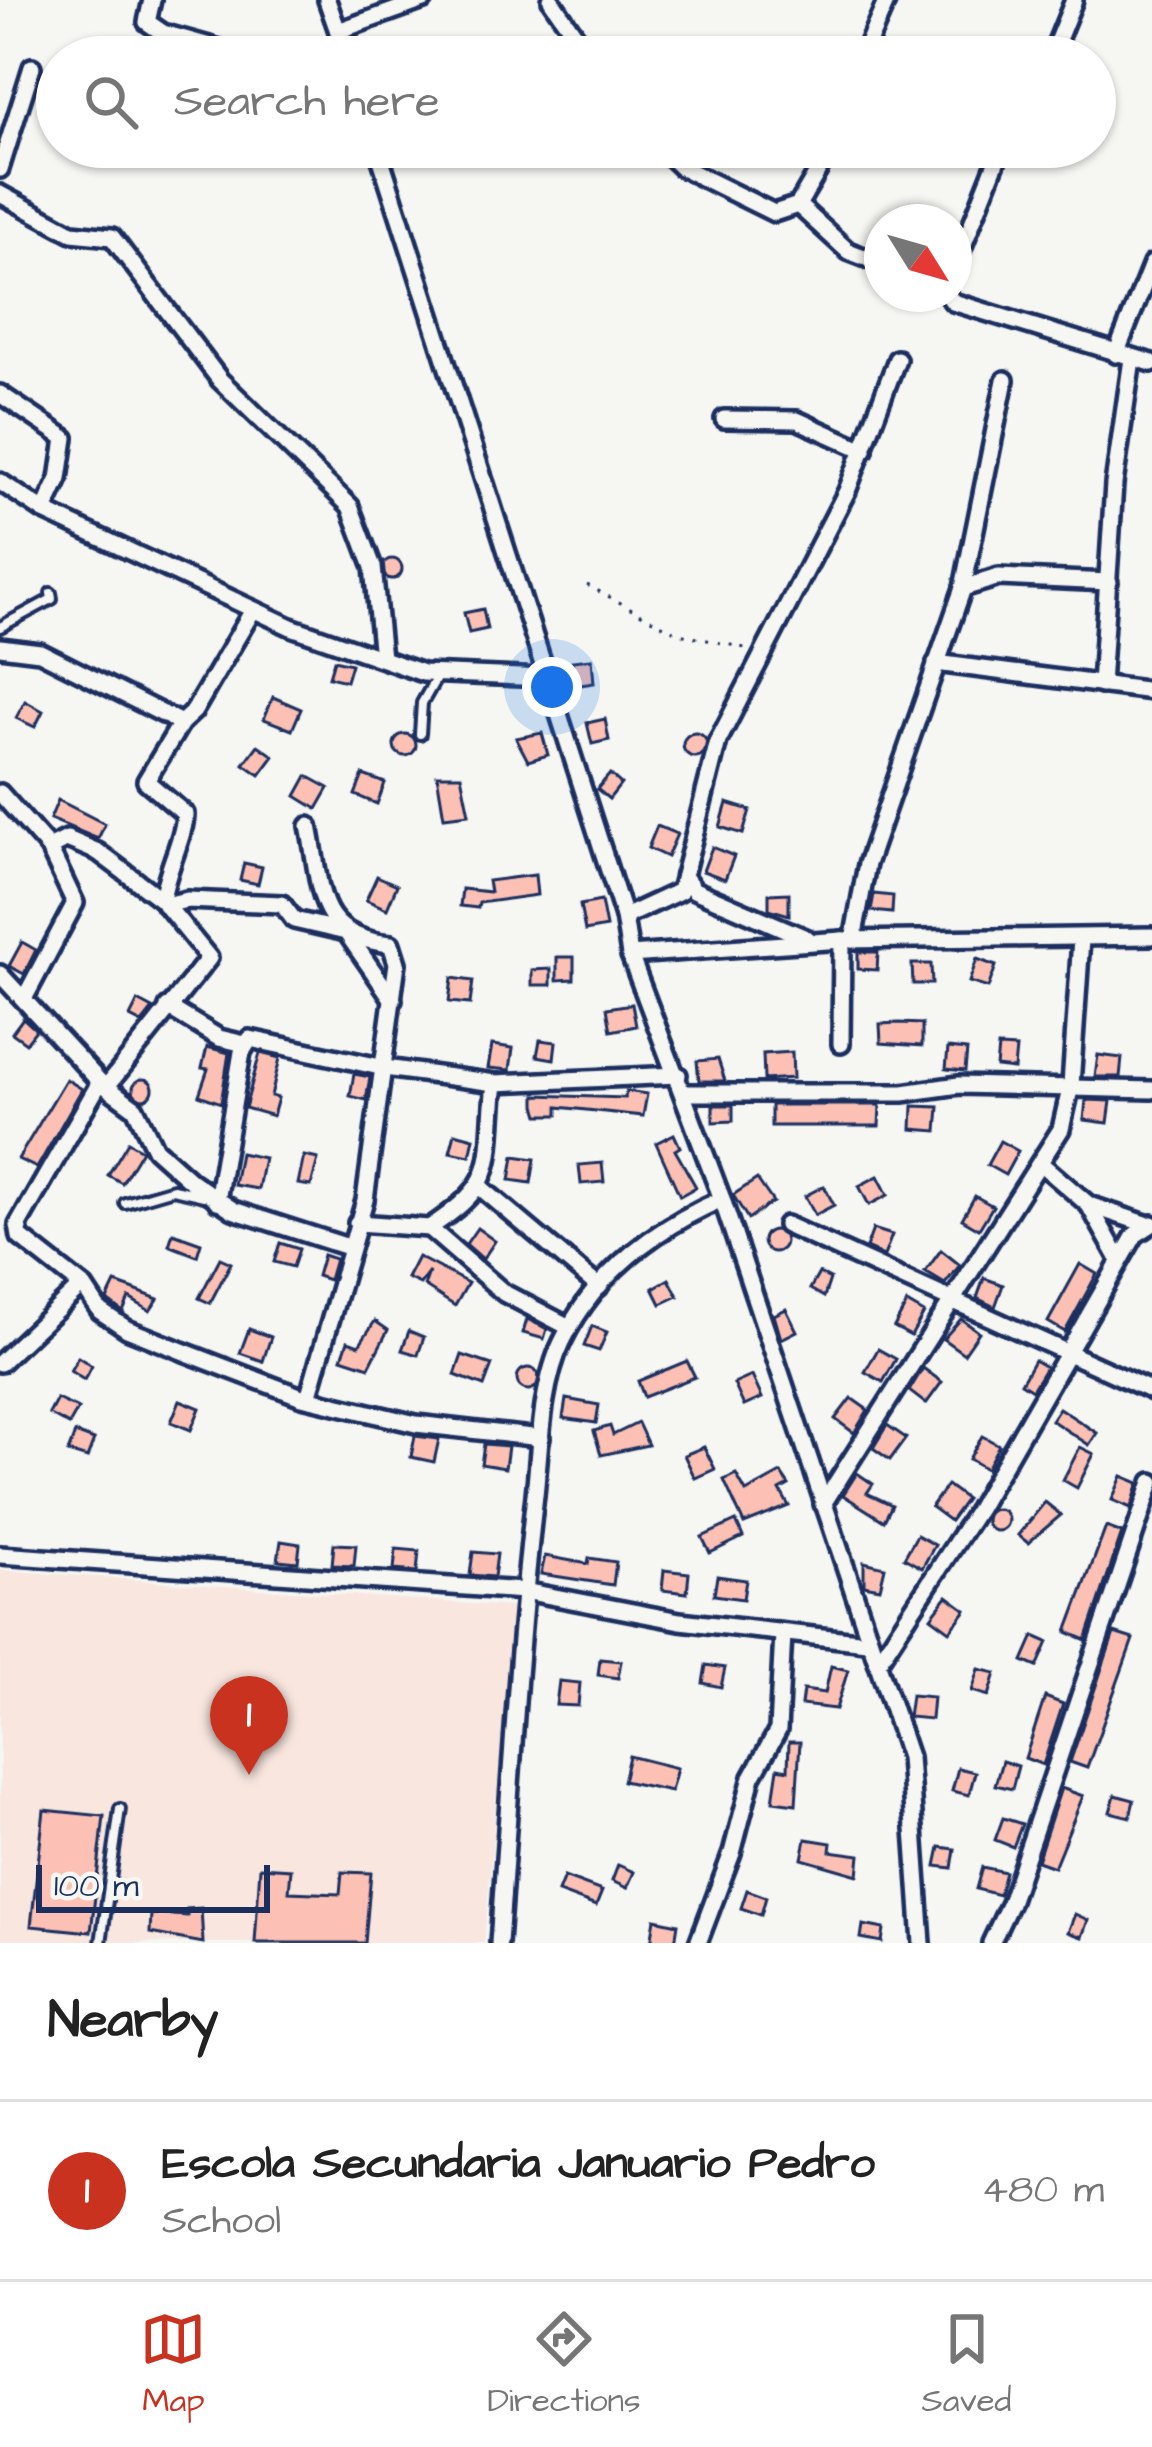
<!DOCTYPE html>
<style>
:root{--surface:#fff;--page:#f2f2f2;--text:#222;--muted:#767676;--line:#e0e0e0;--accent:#c8321e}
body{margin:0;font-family:"Architects Daughter",sans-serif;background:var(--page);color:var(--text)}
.compass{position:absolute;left:864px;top:204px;width:108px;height:108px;border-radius:50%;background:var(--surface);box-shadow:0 3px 9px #0004;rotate:127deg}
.scale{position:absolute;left:36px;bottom:30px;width:234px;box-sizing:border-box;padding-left:12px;border:6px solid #1b2f5e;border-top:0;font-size:33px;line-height:42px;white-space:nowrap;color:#1b2f5e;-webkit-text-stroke:9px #f6f6f2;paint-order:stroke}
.you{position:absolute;left:552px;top:687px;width:42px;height:42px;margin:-30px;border:9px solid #fff;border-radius:50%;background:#1a73e8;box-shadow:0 0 0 18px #1a73e833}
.badge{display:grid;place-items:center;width:78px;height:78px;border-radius:50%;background:var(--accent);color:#fff;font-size:39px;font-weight:700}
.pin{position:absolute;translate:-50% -99px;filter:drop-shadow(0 3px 6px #0008)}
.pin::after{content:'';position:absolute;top:63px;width:42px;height:36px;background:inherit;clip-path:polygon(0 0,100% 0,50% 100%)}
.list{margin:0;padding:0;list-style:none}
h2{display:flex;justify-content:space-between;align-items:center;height:156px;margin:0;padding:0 48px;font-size:51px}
h2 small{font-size:39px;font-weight:400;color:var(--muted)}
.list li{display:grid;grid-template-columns:78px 1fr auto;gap:36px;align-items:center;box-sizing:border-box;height:180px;padding:0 48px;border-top:3px solid var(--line)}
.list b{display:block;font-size:45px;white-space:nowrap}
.list p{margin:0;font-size:39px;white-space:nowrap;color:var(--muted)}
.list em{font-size:39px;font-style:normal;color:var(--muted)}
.icon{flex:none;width:66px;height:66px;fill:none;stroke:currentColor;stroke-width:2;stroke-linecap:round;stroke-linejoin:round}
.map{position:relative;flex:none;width:1152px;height:1943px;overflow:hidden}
.search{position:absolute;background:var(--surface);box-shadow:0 3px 9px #0004;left:36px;right:36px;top:36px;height:132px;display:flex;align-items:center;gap:30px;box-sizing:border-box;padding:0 42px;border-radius:66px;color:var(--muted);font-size:45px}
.sheet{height:336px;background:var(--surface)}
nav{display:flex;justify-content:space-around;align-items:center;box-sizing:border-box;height:168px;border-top:3px solid var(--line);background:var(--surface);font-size:33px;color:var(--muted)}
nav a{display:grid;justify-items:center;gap:6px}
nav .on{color:var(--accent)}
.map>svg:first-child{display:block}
.built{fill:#f8e6df}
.building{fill:#fcc1b4;stroke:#1b2f5e;stroke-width:3}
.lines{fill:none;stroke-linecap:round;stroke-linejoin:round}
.lane-casing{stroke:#1b2f5e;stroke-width:16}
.street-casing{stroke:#1b2f5e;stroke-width:24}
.path{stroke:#1b2f5e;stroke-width:3;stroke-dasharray:3 9;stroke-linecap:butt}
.lane{stroke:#f6f6f2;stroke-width:8}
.street{stroke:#f6f6f2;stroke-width:15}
</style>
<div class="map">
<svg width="1152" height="1943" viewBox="0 0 1152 1943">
<rect width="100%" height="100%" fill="#f6f6f2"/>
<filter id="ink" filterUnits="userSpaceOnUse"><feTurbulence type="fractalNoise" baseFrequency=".00833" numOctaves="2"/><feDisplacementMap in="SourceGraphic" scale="24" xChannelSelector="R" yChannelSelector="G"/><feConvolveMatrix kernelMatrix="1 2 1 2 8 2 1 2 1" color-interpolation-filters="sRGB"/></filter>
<g filter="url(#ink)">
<polygon class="built" points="0,1570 513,1607 484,1943 0,1943"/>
<g class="building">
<circle cx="392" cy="569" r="10"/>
<polygon points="483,609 487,629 469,633 464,613"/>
<polygon points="592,659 594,683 574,686 572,661"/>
<polygon points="334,660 351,664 346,681 329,677"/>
<polygon points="273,697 301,709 292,730 264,719"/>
<polygon points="25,701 43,711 35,727 16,718"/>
<polygon points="605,719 609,740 592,744 587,723"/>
<circle cx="695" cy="745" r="12"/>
<polygon points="542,733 548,755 528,761 516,738"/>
<circle cx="405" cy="745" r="11"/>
<polygon points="258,745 274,756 260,775 244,764"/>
<polygon points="610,774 621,784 609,799 597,789"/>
<polygon points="363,775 385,783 377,804 355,795"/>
<polygon points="437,775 461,775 469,814 444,817"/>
<polygon points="307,776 329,788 317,809 296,796"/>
<polygon points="58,800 105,824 98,839 50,819"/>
<polygon points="727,803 750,810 743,834 720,827"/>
<polygon points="657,826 677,834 667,857 648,848"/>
<polygon points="712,847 734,856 725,879 703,871"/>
<polygon points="244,863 262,867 258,884 240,880"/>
<polygon points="535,875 537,895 479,903 478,908 460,906 462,889 490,892 488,881"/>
<polygon points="377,876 397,885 387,909 366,900"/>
<polygon points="789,893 789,915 769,909 769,894"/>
<polygon points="874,894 893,896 892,913 871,911"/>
<polygon points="601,901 606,927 585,931 580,905"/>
<polygon points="22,942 36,950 24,974 9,966"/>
<polygon points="858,952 878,952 877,970 858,969"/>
<polygon points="557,957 574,957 574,979 557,980"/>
<polygon points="977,959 996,966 988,988 969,982"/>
<polygon points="912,964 931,964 932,984 913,984"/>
<polygon points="551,969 551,985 532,985 532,970"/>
<polygon points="452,978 473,981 470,1004 449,1002"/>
<polygon points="138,1001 153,1009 142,1023 130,1017"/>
<polygon points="632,1004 636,1026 611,1031 607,1008"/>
<polygon points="23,1018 36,1030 26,1043 12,1033"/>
<polygon points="899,1023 922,1024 922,1046 881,1043 880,1024"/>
<polygon points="540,1040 556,1042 554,1059 537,1056"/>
<polygon points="492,1045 513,1048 510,1070 488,1068"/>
<polygon points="207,1047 229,1053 221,1103 199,1095 208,1069 202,1068"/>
<polygon points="998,1047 1016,1048 1014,1069 996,1067"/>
<polygon points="948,1048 967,1050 965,1071 946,1069"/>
<polygon points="792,1052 793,1078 764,1080 763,1054"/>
<polygon points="260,1053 280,1058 271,1096 278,1098 273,1116 245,1108"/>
<polygon points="1098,1055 1122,1058 1120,1077 1095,1077"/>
<polygon points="718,1059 725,1081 699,1081 697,1061"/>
<polygon points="354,1074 370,1077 366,1100 350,1096"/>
<circle cx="143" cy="1089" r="10"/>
<polygon points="66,1079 82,1089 37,1168 18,1159"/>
<polygon points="626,1091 647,1094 643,1116 558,1107 558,1115 539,1115 536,1105 536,1095 625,1098"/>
<polygon points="1086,1100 1111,1101 1108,1123 1084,1120"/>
<polygon points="713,1105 733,1105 733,1121 713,1122"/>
<polygon points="771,1105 880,1105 879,1126 771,1126"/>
<polygon points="913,1106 939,1107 937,1131 912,1129"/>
<polygon points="455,1133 474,1138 470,1156 450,1152"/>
<polygon points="674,1134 680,1147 675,1150 696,1187 680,1196 656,1143"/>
<polygon points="1000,1141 1018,1151 1005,1175 987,1165"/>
<polygon points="128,1142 142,1150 122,1183 108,1175"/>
<polygon points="240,1153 264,1158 258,1189 234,1185"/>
<polygon points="304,1156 318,1159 311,1186 298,1184"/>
<polygon points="514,1156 535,1159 531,1183 510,1180"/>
<polygon points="602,1163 604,1182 581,1184 579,1165"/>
<polygon points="878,1176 888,1195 869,1205 859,1186"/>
<polygon points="757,1179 773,1202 748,1219 733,1195"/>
<polygon points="824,1186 834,1205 815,1215 805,1196"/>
<polygon points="975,1196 993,1206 979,1229 962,1219"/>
<polygon points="477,1228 495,1241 483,1259 466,1244"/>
<polygon points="873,1229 892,1235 884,1256 866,1248"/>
<circle cx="774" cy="1241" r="11"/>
<polygon points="173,1233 201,1243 197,1256 169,1245"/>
<polygon points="280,1243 299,1249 293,1267 274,1262"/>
<polygon points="941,1250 960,1265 945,1284 925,1272"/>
<polygon points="323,1255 335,1259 329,1280 317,1276"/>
<polygon points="418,1257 468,1283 455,1306 424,1286 429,1272 420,1284 407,1278"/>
<polygon points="220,1258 231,1263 210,1303 199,1298"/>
<polygon points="1080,1264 1097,1274 1065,1332 1048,1322"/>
<polygon points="819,1273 830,1279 824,1297 810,1289"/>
<polygon points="984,1278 1003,1285 995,1307 977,1298"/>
<polygon points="669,1279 678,1296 661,1304 653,1288"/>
<polygon points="115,1283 132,1289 158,1299 150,1311 129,1298 123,1312 107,1300"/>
<polygon points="907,1303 924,1313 911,1336 894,1327"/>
<polygon points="786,1309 797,1331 781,1339 774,1315"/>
<polygon points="527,1319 547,1329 544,1339 523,1333"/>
<polygon points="961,1319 979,1332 964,1354 943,1339"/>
<polygon points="375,1321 388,1330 369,1367 342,1358 348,1341 359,1345"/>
<polygon points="592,1326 607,1332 599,1351 584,1346"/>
<polygon points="249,1329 271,1337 263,1361 240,1353"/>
<polygon points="409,1331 424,1337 418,1355 402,1350"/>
<polygon points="878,1349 896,1359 883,1382 865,1372"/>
<polygon points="462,1355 492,1365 484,1386 455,1375"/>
<polygon points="78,1357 92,1366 84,1380 70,1371"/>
<polygon points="1034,1360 1046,1367 1032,1390 1021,1383"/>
<polygon points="687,1361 695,1377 644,1397 638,1381"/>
<polygon points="923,1368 942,1382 926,1404 909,1391"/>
<circle cx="528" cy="1379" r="11"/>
<polygon points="752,1376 762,1398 744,1406 734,1384"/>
<polygon points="851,1398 868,1410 854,1433 835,1419"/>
<polygon points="57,1399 78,1409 69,1425 49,1414"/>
<polygon points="566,1399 599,1405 596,1423 563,1418"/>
<polygon points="180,1400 200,1408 191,1430 171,1422"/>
<polygon points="1059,1408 1097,1433 1089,1445 1051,1420"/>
<polygon points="638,1423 648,1445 601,1455 594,1431 610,1426 613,1435"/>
<polygon points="887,1425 906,1438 890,1460 873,1448"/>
<polygon points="75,1433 94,1440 87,1458 68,1452"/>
<polygon points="415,1436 439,1439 434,1462 411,1457"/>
<polygon points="982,1436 999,1445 986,1469 969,1459"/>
<polygon points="484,1444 508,1446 505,1468 481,1464"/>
<polygon points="704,1447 715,1469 695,1478 684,1455"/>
<polygon points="1080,1447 1094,1454 1077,1488 1063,1480"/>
<polygon points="781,1473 789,1485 780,1490 789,1506 744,1524 724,1480 736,1474 746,1492"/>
<polygon points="857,1473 873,1484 867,1493 892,1505 884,1521 843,1495"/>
<polygon points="1122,1476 1139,1483 1131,1508 1112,1500"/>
<polygon points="947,1485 966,1499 950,1521 931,1507"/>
<polygon points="1045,1502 1061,1515 1028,1543 1018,1535"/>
<circle cx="997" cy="1520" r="11"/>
<polygon points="736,1521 743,1537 710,1553 702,1537"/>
<polygon points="1106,1527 1122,1533 1086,1640 1067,1632"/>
<polygon points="917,1535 935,1545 922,1568 904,1558"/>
<polygon points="281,1541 300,1544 298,1562 278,1560"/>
<polygon points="334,1544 356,1545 354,1566 332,1565"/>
<polygon points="396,1549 419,1551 417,1572 394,1570"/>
<polygon points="473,1552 497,1554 494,1577 470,1575"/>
<polygon points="545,1556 588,1564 589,1558 616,1562 613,1585 541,1574"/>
<polygon points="864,1562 885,1567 880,1588 864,1585"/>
<polygon points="664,1570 689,1573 687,1593 662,1590"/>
<polygon points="717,1576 746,1580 743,1599 714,1595"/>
<polygon points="947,1596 966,1610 950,1631 931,1617"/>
<polygon points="1114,1633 1133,1639 1087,1768 1070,1762"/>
<polygon points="1034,1636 1048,1642 1037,1667 1023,1661"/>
<polygon points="600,1659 621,1661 618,1678 598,1675"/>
<polygon points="706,1665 725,1668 721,1687 703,1683"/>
<polygon points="831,1666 848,1670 836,1709 801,1705 803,1690 825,1693"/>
<polygon points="979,1669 996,1673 989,1696 972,1691"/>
<polygon points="559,1681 580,1683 578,1706 556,1705"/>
<polygon points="911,1695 933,1697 931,1719 908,1717"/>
<polygon points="1045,1697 1063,1704 1043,1765 1025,1758"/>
<polygon points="789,1742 800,1742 796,1804 773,1801 778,1768 788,1770"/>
<polygon points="629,1756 677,1768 671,1791 623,1781"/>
<polygon points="1002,1761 1018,1766 1012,1789 995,1785"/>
<polygon points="958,1768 975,1772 969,1795 952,1791"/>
<polygon points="1061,1788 1083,1796 1054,1867 1037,1861"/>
<polygon points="1115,1795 1134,1800 1130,1817 1110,1812"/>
<polygon points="44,1810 104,1816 91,1932 31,1926"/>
<polygon points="1003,1818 1022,1824 1013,1847 995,1840"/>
<polygon points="806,1839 831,1843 830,1851 860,1855 858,1875 802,1859"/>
<polygon points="940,1847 955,1849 952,1868 936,1866"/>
<polygon points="618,1865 634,1872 627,1888 612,1881"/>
<polygon points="260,1867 291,1869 289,1892 340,1894 342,1872 371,1873 365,1943 255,1943"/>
<polygon points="982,1867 1005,1872 999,1895 976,1889"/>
<polygon points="564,1877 602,1891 596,1906 558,1892"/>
<polygon points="747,1890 766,1897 761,1915 741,1908"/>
<polygon points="201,1908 203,1943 150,1933 151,1914 187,1916 187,1909"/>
<polygon points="1075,1914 1088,1920 1082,1937 1068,1932"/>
<polygon points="655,1919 678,1924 675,1943 651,1943"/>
<polygon points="863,1925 884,1929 882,1942 861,1938"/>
</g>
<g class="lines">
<g class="lane-casing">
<g id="lane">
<polyline points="0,627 52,599 51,593"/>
<polyline points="420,734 422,703 438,675"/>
<polyline points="125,1203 173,1189 204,1196"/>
<polyline points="101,1943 120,1809"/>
</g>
</g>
<g class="street-casing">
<g id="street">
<polyline points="152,0 147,22 163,33 249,57"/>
<polyline points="327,0 347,57"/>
<polyline points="551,0 590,57"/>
<polyline points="338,31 424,0"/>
<polyline points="862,57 887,0"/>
<polyline points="1051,57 1074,0"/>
<polyline points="377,147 624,917 630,955 722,1199 909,1757 922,1943"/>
<polyline points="660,147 681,167 774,213 798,205 832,147"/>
<polyline points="0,169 32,67"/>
<polyline points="0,194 72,233 112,237 220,380 350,506 373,567 382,658"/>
<polyline points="798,205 848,251 882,264"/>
<polyline points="954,269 1002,147"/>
<polyline points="947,294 953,302 1152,363"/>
<polyline points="1116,354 1152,264"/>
<polyline points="0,394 65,438 59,479 44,511"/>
<polyline points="724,419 797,420 864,450"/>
<polyline points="0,482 44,511 291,627 423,673 546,678"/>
<polyline points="963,588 1005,380"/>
<polyline points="0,647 40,652 181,723 194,711 253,610"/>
<polyline points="936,663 1152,691"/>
<polyline points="1101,685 1114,484 1132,359"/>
<polyline points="0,793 49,848 75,903 24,999"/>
<path d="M49,848L67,839L98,852L162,900C166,870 185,836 185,814L146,781L181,723"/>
<polyline points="684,876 694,890 808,939"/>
<polyline points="165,905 187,900 282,904 294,920 346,932 393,1000"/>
<polyline points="624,917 680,891 718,741 847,491 897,359"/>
<polyline points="853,940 867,864 963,588 999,577 1109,582"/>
<polyline points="630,955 842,940 1152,936"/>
<polyline points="0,974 100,1082 135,1108 155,1149 192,1182 233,1210 348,1247"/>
<polyline points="168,1007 219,1038 245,1044"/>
<polyline points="841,1044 842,940"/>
<polyline points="100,1082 18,1225 20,1237 85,1288 100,1311 127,1329 187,1353 302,1397 416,1424 541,1438"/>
<polyline points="107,1086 209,958 162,900"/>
<polyline points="685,1093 903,1093 959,1085 1152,1090"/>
<polyline points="1040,1163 1089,1205 1120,1261"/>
<polyline points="480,1187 599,1287"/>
<polyline points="217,1201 242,1052 250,1039 385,1068 495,1083 678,1075"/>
<polyline points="1089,1205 1149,1225"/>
<path d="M357,1223L429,1228C503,1180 486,1161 495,1083"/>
<polyline points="786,1225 1152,1391"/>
<polyline points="429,1228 504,1293 569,1327"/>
<polyline points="0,1363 81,1286"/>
<path d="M308,1398L365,1200L397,963L391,944C314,937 322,888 309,826"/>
<polyline points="823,1504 1061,1129 1071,1085 1081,939"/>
<polyline points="0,1555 524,1591 680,1621 867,1642"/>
<polyline points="878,1662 978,1509 1135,1235 1152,1224"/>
<path d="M499,1943C510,1794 518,1644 535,1495C540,1448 541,1385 562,1342C595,1273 654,1229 722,1199"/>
<polyline points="698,1943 732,1853 752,1777 778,1730 783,1634"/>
<polyline points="991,1943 1010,1903 1152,1482"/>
</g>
</g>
<polyline class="path" points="587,585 679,634 745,648"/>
<use href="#lane" class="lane"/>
<use href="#street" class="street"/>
</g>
</g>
</svg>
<svg class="compass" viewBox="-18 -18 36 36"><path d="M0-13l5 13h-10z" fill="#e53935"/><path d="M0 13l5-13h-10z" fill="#767676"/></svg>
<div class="scale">100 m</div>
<div class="you"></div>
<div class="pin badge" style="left:249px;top:1775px">1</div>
<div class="search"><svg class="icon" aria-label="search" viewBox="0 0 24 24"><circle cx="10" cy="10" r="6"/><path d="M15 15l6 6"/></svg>Search here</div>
</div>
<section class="sheet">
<h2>Nearby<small></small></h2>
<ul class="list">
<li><span class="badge">1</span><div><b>Escola Secundaria Januario Pedro</b><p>School</p></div><em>480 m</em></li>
</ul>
</section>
<nav>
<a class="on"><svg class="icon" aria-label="map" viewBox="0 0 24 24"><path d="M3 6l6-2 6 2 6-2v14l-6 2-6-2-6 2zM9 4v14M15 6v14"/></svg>Map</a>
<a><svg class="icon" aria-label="directions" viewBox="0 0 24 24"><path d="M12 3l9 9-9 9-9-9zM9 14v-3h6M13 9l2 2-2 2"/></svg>Directions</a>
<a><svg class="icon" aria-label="saved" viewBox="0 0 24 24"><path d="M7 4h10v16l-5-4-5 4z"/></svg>Saved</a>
</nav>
